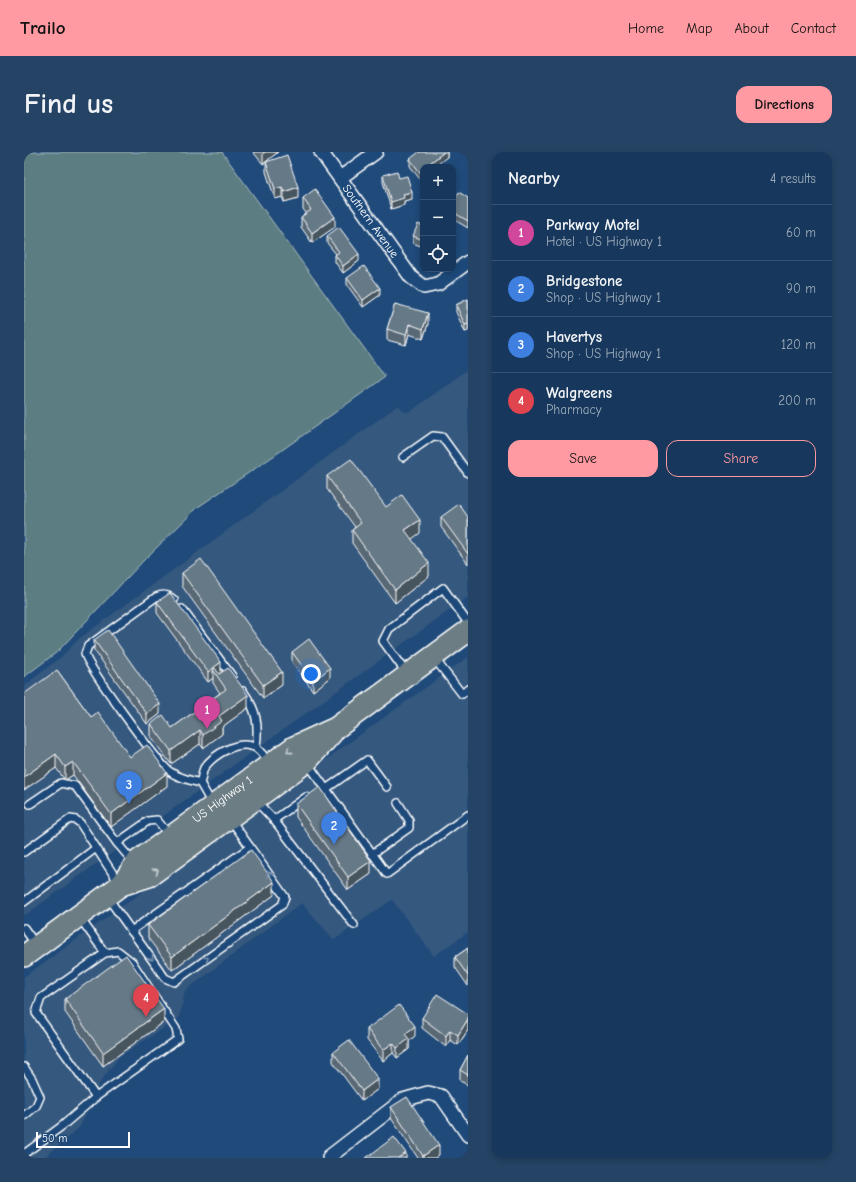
<!DOCTYPE html>
<meta charset="utf-8">
<style>
:root{--surface:#17385c;--page:#244365;--text:#f1f3f6;--muted:#9eacbb;--line:#365272;--accent:#ff9aa2}
body{margin:0;font-family:"Comic Neue",sans-serif;background:var(--page);color:var(--text)}
.controls{position:absolute;right:12px;top:12px;display:grid;overflow:hidden;border-radius:8px;box-shadow:0 2px 6px #0003}
.controls button{width:36px;height:36px;display:grid;place-items:center;padding:0;border:0;border-bottom:1px solid var(--line);background:var(--surface);color:var(--text);font:20px sans-serif}
.scale{position:absolute;left:12px;bottom:10px;width:94px;box-sizing:border-box;padding-left:4px;border:2px solid #fff;border-top:0;font-size:11px;line-height:14px;white-space:nowrap;color:#fff;-webkit-text-stroke:3px #1f4a7a;paint-order:stroke}
.you{position:absolute;left:287px;top:522px;width:14px;height:14px;margin:-10px;border:3px solid #fff;border-radius:50%;background:#1a73e8;box-shadow:0 0 0 6px #1a73e833}
.badge{display:grid;place-items:center;width:26px;height:26px;border-radius:50%;background:var(--accent);color:#fff;font-size:13px;font-weight:700}
.pin{position:absolute;translate:-50% -33px;filter:drop-shadow(0 1px 2px #0008)}
.pin::after{content:'';position:absolute;top:21px;width:14px;height:12px;background:inherit;clip-path:polygon(0 0,100% 0,50% 100%)}
.list{margin:0;padding:0;list-style:none}
h2{display:flex;justify-content:space-between;align-items:center;height:52px;margin:0;padding:0 16px;font-size:17px}
h2 small{font-size:13px;font-weight:400;color:var(--muted)}
.list li{display:grid;grid-template-columns:26px 1fr auto;gap:12px;align-items:center;box-sizing:border-box;height:56px;padding:0 16px;border-top:1px solid var(--line)}
.list b{display:block;font-size:15px;white-space:nowrap}
.list p{margin:0;font-size:13px;white-space:nowrap;color:var(--muted)}
.list em{font-size:13px;font-style:normal;color:var(--muted)}
.actions{display:flex;gap:8px;padding:12px 16px}
.actions a{flex:1;padding:9px 0;border:1px solid var(--accent);border-radius:12px;text-align:center;font-size:14px;color:var(--accent)}
.actions .main{background:var(--accent);color:#111}
.icon{flex:none;width:22px;height:22px;fill:none;stroke:currentColor;stroke-width:2;stroke-linecap:round;stroke-linejoin:round}
.map{position:relative;flex:none;width:444px;height:1006px;overflow:hidden;border-radius:12px}
header{display:flex;align-items:center;gap:24px;box-sizing:border-box;height:56px;padding:0 20px;background:var(--accent);color:#111}
header strong{font-size:19px}
nav{display:flex;gap:22px;margin-inline-start:auto;font-size:14px}
.intro{display:flex;align-items:center;justify-content:space-between;box-sizing:border-box;height:96px;padding:0 24px}
h1{margin:0;font-size:28px}
.button{padding:10px 18px;border-radius:12px;background:var(--accent);color:#111;font-size:14px;font-weight:700}
main{display:flex;gap:24px;padding:0 24px}
aside{flex:1;background:var(--surface);border-radius:12px;box-shadow:0 2px 6px #0003}
.map>svg:first-child{display:block}
.built{fill:#34587e}
.green{fill:#5b7d82;stroke:#adbec0}
.lines{fill:none;stroke-linecap:round;stroke-linejoin:round}
.lane-casing{stroke:#fff;stroke-width:10}
.street-casing{stroke:#fff;stroke-width:16}
.primary-casing{stroke:#fff;stroke-width:24}
.lane{stroke:#1f4a7a;stroke-width:7}
.street{stroke:#1f4a7a;stroke-width:13}
.primary{stroke:#6c7e84;stroke-width:21}
.wall{fill:#586874;stroke:#fff}
.shaded-wall{fill:#47555e;stroke:#fff}
.building{fill:#667987;stroke:#fff}
.oneway{stroke:#ccd2d4}
.oneway2{stroke:#7992af}
.labels{text-anchor:middle;stroke-width:3;stroke-linejoin:round;paint-order:stroke}
.street-label{font-size:12px;fill:#fff;stroke:#1f4a7a}
</style>
<header>
<strong>Trailo</strong>
<nav><a>Home</a><a>Map</a><a>About</a><a>Contact</a></nav>
</header>
<div class="intro"><h1>Find us</h1><a class="button">Directions</a></div>
<main>
<div class="map">
<svg width="444" height="1006" viewBox="0 0 444 1006">
<rect width="100%" height="100%" fill="#1f4a7a"/>
<filter id="ink" filterUnits="userSpaceOnUse"><feTurbulence type="fractalNoise" baseFrequency=".025" numOctaves="2"/><feDisplacementMap in="SourceGraphic" scale="8" xChannelSelector="R" yChannelSelector="G"/><feConvolveMatrix kernelMatrix="1 2 1 2 8 2 1 2 1" color-interpolation-filters="sRGB"/></filter>
<g filter="url(#ink)">
<g class="built">
<polygon points="444,217 444,445 0,764 0,534 37,505 56,486 374,253 381,260 387,259"/>
<polygon points="444,505 444,780 410,804 368,748 310,788 278,751 161,839 155,866 95,905 77,929 56,975 20,1006 0,1006 0,825"/>
</g>
<polygon class="green" points="0,0 198,0 361,225 251,303 174,355 120,408 33,500 0,525"/>
<g class="lines">
<g class="lane-casing">
<g id="lane">
<polyline points="379,305 409,284 418,285 444,321"/>
<path d="M150,448C144,442 139,442 132,445L64,494L61,502C63,514 134,611 145,619C154,626 166,628 176,631"/>
<polyline points="158,457 208,524"/>
<polyline points="410,506 438,542 444,537"/>
<polyline points="383,522 359,489 365,477 419,436 444,471"/>
<path d="M219,539C233,558 235,573 232,595"/>
<polyline points="284,612 363,722 444,663"/>
<polyline points="302,637 343,608 363,635"/>
<polyline points="232,649 250,668 330,773"/>
<polyline points="6,652 37,631 51,634 93,691"/>
<path d="M188,652L176,631C178,627 178,620 180,616C190,602 214,588 230,595C236,597 241,606 245,611"/>
<polyline points="250,668 282,645"/>
<polyline points="0,700 46,667 52,668 56,671 95,731"/>
<polyline points="348,702 385,676 385,668 374,651"/>
<polyline points="110,711 93,691 124,669 133,668 145,683"/>
<polyline points="84,746 141,826 150,830 258,753 261,745 207,668"/>
<polyline points="0,750 72,696"/>
<polyline points="56,766 81,801 17,846 12,861 72,945 154,887 152,877 108,810 94,799 81,801"/>
<polyline points="0,776 12,793"/>
<polyline points="107,779 226,695"/>
<polyline points="0,915 8,927 16,945 12,954 0,964"/>
<polyline points="0,1002 38,974 72,945"/>
</g>
</g>
<g class="street-casing">
<g id="street">
<path id="s1" d="M297,0L387,125L400,135L414,132L444,110"/>
<polyline points="316,26 352,0"/>
<polyline points="305,1005 379,948 404,941 417,944 444,983"/>
</g>
</g>
<g class="primary-casing">
<g id="primary">
<path id="s2" d="M97,733L114,709L270,595L312,576L444,479"/>
<polyline points="0,804 97,733 125,724 205,666 282,610 308,581"/>
</g>
</g>
<use href="#lane" class="lane"/>
<use href="#street" class="street"/>
<use href="#primary" class="primary"/>
</g>
<g class="wall">
<polygon points="229,0 254,0 239,12"/>
<polygon points="423,0 423,5 399,15 399,29 398,30 386,14 386,7"/>
<polygon points="242,10 274,46 260,50 258,45 251,47 242,20"/>
<polygon points="359,23 375,26 388,47 380,49 380,53 367,57 359,30"/>
<polygon points="279,46 311,75 288,91 277,75 277,65 282,61 279,57"/>
<polygon points="444,46 444,76 429,67 429,50"/>
<polygon points="399,74 399,95 389,91 389,84"/>
<polygon points="303,84 335,109 319,121 311,110 311,103 312,102 303,91"/>
<polygon points="323,126 356,143 339,155 323,133"/>
<polygon points="444,147 444,179 441,180 432,160 432,153"/>
<polygon points="371,152 404,172 399,187 385,182 382,193 363,188 363,177"/>
<polygon points="303,324 396,381 387,387 405,424 371,451 328,391 328,378 331,375 303,337"/>
<polygon points="417,365 444,365 444,412 417,375"/>
<polygon points="158,421 258,533 239,546 158,434"/>
<polygon points="133,450 197,521 195,522 224,556 198,575 198,582 179,596 176,592 147,612 127,585 127,572 148,576 196,541 189,531 189,526 184,530 133,461"/>
<polygon points="70,488 136,562 123,572 70,498"/>
<polygon points="268,500 306,526 289,539 268,510"/>
<polygon points="33,518 67,565 106,605 143,634 87,675 49,623 41,628 32,616 0,638"/>
<polygon points="272,652 347,722 324,738 272,665"/>
<polygon points="250,743 148,818 124,786 124,773"/>
<polygon points="444,796 444,834 431,815 431,805"/>
<polygon points="41,847 140,870 79,914 41,860"/>
<polygon points="444,862 444,878 434,893 426,888 422,895 398,876 398,866"/>
<polygon points="343,877 391,884 385,889 385,897 373,906 369,901 359,909 343,888"/>
<polygon points="309,900 354,937 338,949 309,910"/>
<polygon points="444,903 444,933 436,929 436,918"/>
<polygon points="367,955 415,1003 411,1006 394,1006 367,966"/>
</g>
<g class="shaded-wall">
<polygon points="241,0 254,0 239,12 239,2"/>
<polygon points="420,0 423,0 423,5 410,15 406,15 406,11"/>
<polygon points="399,22 399,29 398,30 398,23"/>
<polygon points="258,35 258,45 251,47 251,37"/>
<polygon points="274,35 274,46 260,50 260,40"/>
<polygon points="388,40 388,47 380,49 380,53 367,57 367,50 379,42"/>
<polygon points="311,65 311,75 288,91 288,81"/>
<polygon points="335,102 335,109 319,121 319,114"/>
<polygon points="356,136 356,143 339,155 339,148"/>
<polygon points="404,161 404,172 399,187 399,177"/>
<polygon points="385,172 385,182 382,193 382,183"/>
<polygon points="444,172 444,179 441,180 441,173"/>
<polygon points="396,368 396,381 381,392 381,378"/>
<polygon points="405,411 405,424 371,451 371,438"/>
<polygon points="197,510 197,521 193,523 189,518 189,526 184,530 184,520"/>
<polygon points="306,516 306,526 289,539 289,529"/>
<polygon points="258,520 258,533 239,546 239,533"/>
<polygon points="224,543 224,556 198,575 198,582 179,596 179,583 195,564"/>
<polygon points="136,552 136,562 123,572 123,562"/>
<polygon points="176,578 176,592 147,612 147,599"/>
<polygon points="32,602 32,616 0,638 0,625"/>
<polygon points="49,610 49,623 41,628 41,615"/>
<polygon points="143,621 143,634 87,675 87,662"/>
<polygon points="347,709 347,722 324,738 324,725"/>
<polygon points="250,730 250,743 148,818 148,805"/>
<polygon points="140,857 140,870 79,914 79,901"/>
<polygon points="444,867 444,878 434,893 434,883"/>
<polygon points="391,874 391,884 385,889 385,897 373,906 373,896 381,882"/>
<polygon points="426,878 426,888 422,895 422,884"/>
<polygon points="369,891 369,901 359,909 359,898"/>
<polygon points="354,927 354,937 338,949 338,939"/>
<polygon points="415,993 415,1003 411,1006 399,1006 399,1004"/>
<polygon points="382,1001 382,1006 374,1006"/>
</g>
<g class="building">
<polygon points="395,0 420,0 406,11 409,15 399,15 399,22 398,23 386,7"/>
<polygon points="263,3 274,35 260,40 258,35 251,37 242,10"/>
<polygon points="373,19 375,26 383,24 388,40 379,42 380,46 367,50 359,23"/>
<polygon points="291,37 311,65 288,81 277,65 287,58 279,46"/>
<polygon points="435,40 444,46 444,69 429,60 429,50"/>
<polygon points="394,72 399,74 399,88 389,84"/>
<polygon points="315,75 335,102 319,114 311,103 315,100 303,84"/>
<polygon points="340,114 356,136 339,148 323,126"/>
<polygon points="444,147 444,172 441,173 432,153"/>
<polygon points="371,152 404,161 399,177 385,172 382,183 363,177"/>
<polygon points="327,307 362,355 378,343 396,368 381,378 405,411 371,438 328,378 337,371 303,324"/>
<polygon points="435,352 444,365 444,402 417,365"/>
<polygon points="177,407 258,520 239,533 158,421"/>
<polygon points="146,441 197,510 184,520 133,450"/>
<polygon points="84,478 136,552 123,562 70,488"/>
<polygon points="285,487 306,516 289,529 268,500"/>
<polygon points="191,516 195,522 204,516 224,543 195,564 198,569 179,583 176,578 147,599 127,572 139,563 148,576 202,537 189,518"/>
<polygon points="33,518 67,565 74,560 106,605 123,593 143,621 87,662 49,610 41,615 32,602 0,625 0,542"/>
<polygon points="296,635 347,709 324,725 272,652"/>
<polygon points="227,698 250,730 148,805 124,773"/>
<polygon points="444,796 444,824 431,805"/>
<polygon points="102,803 140,857 79,901 41,847"/>
<polygon points="413,842 444,862 444,867 434,883 426,878 422,884 398,866"/>
<polygon points="375,853 391,874 381,882 385,887 373,896 369,891 359,898 343,877"/>
<polygon points="325,888 354,927 338,939 309,900"/>
<polygon points="444,903 444,923 436,918"/>
<polygon points="383,945 415,993 399,1004 367,955"/>
<polygon points="370,985 382,1001 374,1006 342,1006"/>
</g>
<defs><path id="oneway-chevron" d="M-2-3.5L2.5 0L-2 3.5" fill="none" stroke-width="1.6" stroke-linecap="round" stroke-linejoin="round"/></defs>
<g class="oneway">
<use href="#oneway-chevron" transform="translate(265 599) rotate(144)"/>
<use href="#oneway-chevron" transform="translate(132 719) rotate(-36)"/>
</g>
<g class="oneway2">
<use href="#oneway-chevron" transform="translate(245 722) rotate(-125)"/>
<use href="#oneway-chevron" transform="translate(127 806) rotate(54)"/>
<use href="#oneway-chevron" transform="translate(182 807) rotate(-35)"/>
</g>
</g>
<g class="labels">
<g class="street-label">
<text dy="4" stroke="none"><textPath href="#s1" startOffset="85">Southern Avenue</textPath></text>
<text dy="4" stroke="none"><textPath href="#s2" startOffset="134">US Highway 1</textPath></text>
</g>
</g>
</svg>
<div class="controls">
<button>+</button>
<button>−</button>
<button><svg class="icon" aria-label="locate" viewBox="0 0 24 24"><circle cx="12" cy="12" r="6"/><path d="M12 2v4M12 18v4M2 12h4M18 12h4"/></svg></button>
</div>
<div class="scale">50 m</div>
<div class="you"></div>
<div class="pin badge" style="left:183px;top:577px;background:#d1479c">1</div>
<div class="pin badge" style="left:310px;top:693px;background:#3f7fe0">2</div>
<div class="pin badge" style="left:105px;top:652px;background:#3f7fe0">3</div>
<div class="pin badge" style="left:122px;top:865px;background:#e0444e">4</div>
</div>
<aside>
<h2>Nearby<small>4 results</small></h2>
<ul class="list">
<li><span class="badge" style="background:#d1479c">1</span><div><b>Parkway Motel</b><p>Hotel · US Highway 1</p></div><em>60 m</em></li>
<li><span class="badge" style="background:#3f7fe0">2</span><div><b>Bridgestone</b><p>Shop · US Highway 1</p></div><em>90 m</em></li>
<li><span class="badge" style="background:#3f7fe0">3</span><div><b>Havertys</b><p>Shop · US Highway 1</p></div><em>120 m</em></li>
<li><span class="badge" style="background:#e0444e">4</span><div><b>Walgreens</b><p>Pharmacy</p></div><em>200 m</em></li>
</ul>
<div class="actions"><a class="main">Save</a><a>Share</a></div>
</aside>
</main>
